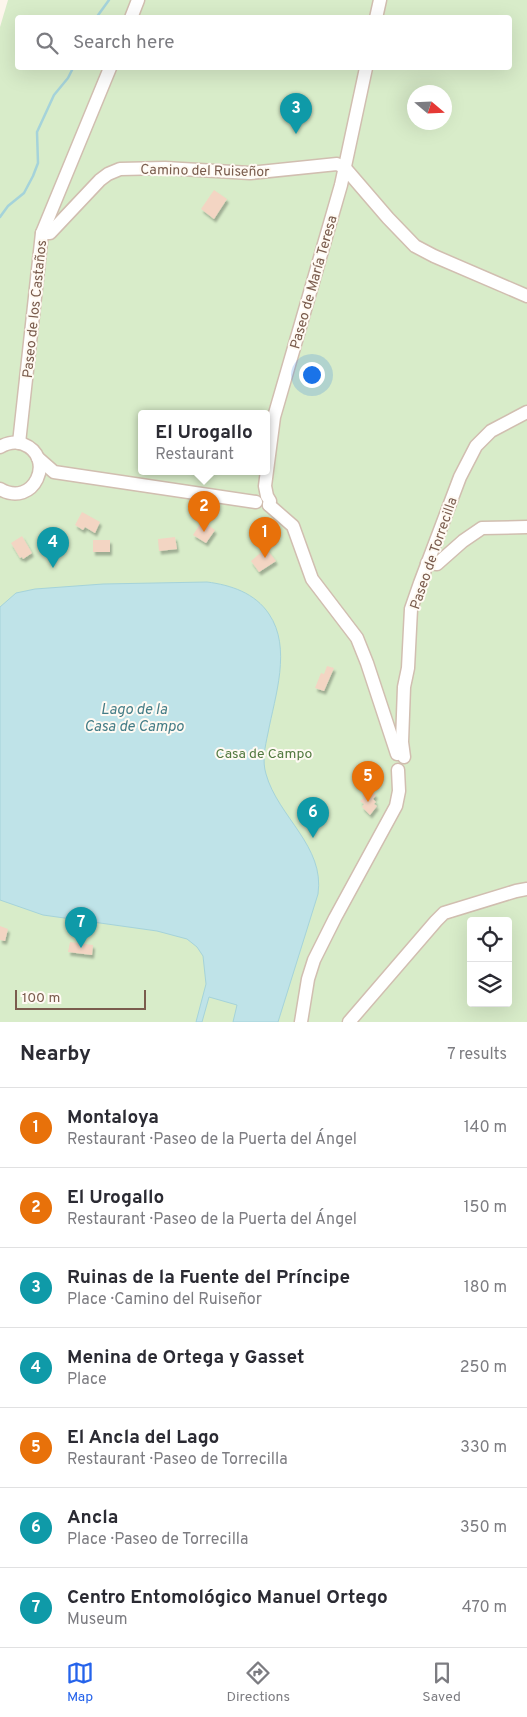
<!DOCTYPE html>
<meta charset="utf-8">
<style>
:root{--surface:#fff;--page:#f2f2f3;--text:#2b2b33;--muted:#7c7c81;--line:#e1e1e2;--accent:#2563eb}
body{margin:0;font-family:Overpass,sans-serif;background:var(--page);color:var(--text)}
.controls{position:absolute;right:15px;bottom:15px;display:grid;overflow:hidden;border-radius:5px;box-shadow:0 5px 20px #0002}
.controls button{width:45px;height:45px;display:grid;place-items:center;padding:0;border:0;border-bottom:1px solid var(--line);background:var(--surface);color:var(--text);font:25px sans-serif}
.compass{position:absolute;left:407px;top:85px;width:45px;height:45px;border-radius:50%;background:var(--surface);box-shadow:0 5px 20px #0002;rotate:109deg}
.scale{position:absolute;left:15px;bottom:12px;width:131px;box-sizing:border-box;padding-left:5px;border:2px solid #7a5c4d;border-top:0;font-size:14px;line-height:18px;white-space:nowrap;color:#7a5c4d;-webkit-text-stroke:4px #fffaf3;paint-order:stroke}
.you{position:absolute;left:311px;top:374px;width:18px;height:18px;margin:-12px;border:4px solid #fff;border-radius:50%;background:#1a73e8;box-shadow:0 0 0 8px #1a73e833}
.badge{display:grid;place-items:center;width:32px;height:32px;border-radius:50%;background:var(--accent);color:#fff;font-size:16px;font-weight:700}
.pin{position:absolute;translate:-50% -41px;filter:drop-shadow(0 1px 2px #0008)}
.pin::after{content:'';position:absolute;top:26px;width:18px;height:15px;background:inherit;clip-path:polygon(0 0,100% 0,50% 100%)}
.popup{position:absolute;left:138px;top:410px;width:132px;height:65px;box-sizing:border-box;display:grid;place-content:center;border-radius:5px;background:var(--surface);filter:drop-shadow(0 1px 4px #0005);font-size:16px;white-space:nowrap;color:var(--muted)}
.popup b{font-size:19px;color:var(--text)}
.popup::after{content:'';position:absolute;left:50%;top:100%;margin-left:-10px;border:10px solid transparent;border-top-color:var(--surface)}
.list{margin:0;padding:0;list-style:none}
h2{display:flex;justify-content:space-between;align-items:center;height:65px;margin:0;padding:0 20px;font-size:21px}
h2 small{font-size:16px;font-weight:400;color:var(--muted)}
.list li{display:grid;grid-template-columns:32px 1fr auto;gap:15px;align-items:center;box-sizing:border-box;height:80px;padding:0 20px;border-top:1px solid var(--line)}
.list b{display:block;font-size:19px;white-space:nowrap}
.list p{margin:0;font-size:16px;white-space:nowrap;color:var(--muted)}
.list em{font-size:16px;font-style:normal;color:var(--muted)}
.icon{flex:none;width:28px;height:28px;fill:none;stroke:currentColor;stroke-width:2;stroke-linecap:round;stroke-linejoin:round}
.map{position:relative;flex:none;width:527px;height:1022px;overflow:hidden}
.search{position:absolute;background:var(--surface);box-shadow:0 5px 20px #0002;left:15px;right:15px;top:15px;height:55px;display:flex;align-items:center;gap:12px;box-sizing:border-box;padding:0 18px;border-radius:5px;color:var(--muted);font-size:19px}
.sheet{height:625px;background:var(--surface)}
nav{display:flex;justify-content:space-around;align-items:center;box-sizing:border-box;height:70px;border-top:1px solid var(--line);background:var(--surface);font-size:14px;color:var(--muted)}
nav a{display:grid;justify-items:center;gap:2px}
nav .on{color:var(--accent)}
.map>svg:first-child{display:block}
.green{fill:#d8ecc9;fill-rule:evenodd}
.water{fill:#bfe3e8;stroke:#a5d3da}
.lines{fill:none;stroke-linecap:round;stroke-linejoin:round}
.stream{stroke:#a5d3da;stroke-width:2.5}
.building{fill:#f3d5c3;filter:url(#shadow)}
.minor-casing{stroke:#d1beb0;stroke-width:15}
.minor{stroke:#fff;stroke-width:12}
.labels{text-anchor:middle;stroke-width:4;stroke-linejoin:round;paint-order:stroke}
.street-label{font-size:14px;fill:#7a5c4d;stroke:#fffaf3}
.park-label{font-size:14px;fill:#537a41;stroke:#fffaf3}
.water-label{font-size:15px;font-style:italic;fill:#437c86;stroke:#fffaf3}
</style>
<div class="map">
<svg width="527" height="1022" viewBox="0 0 527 1022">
<defs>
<filter id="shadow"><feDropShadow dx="2" dy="3.5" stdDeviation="1" flood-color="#0004"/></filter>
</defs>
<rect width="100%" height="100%" fill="#fdf6ec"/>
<path class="green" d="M8,0H527V1022H0V27ZM18,18H510V68H18ZM414,92H444V122H414ZM142,413H266V471H142ZM471,921H508V1003H471Z"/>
<path class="water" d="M207,582C231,585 255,593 269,614C292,648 275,696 268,733C265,747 262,761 266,774C278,817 325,846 318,894L278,1022H233L237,1005L209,997L202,1022H196L206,984L203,956L197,947L187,939L157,931L43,915L0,900V607L16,593L35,589L103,584Z"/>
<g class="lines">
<g class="stream">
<polyline points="96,18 109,0"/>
<polyline points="0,217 8,206 24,193 33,176 38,163 37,132 54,95 68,78 73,68"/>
</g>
</g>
<g class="building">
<polygon points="214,190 227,199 214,219 201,209"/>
<polygon points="82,512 100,522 95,533 85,527 83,530 75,525"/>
<polygon points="202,521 215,530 206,543 193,535"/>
<polygon points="22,536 32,553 23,559 22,557 20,558 11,543"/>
<polygon points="175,537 177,549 159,551 158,539"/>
<rect x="93" y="540" width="17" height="12"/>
<polygon points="266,548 276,561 259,572 251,561"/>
<polygon points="327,666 334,668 324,691 315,688 321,673 324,674"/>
<polygon points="368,789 376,795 373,799 376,802 374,804 377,806 370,815 362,807 364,804 360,801 364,798 362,796"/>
<polygon points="0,926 8,929 5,941 0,940"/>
<polygon points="70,942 93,945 92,955 68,952"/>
</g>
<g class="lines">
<g class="minor-casing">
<g id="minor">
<polyline points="131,18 138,0"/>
<polyline points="376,18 380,0"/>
<polyline points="42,233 50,233 100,180 108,174 120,169 165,168 250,173 337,164 345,168 351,175 388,218 415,246 434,256 527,296"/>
<polyline points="19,443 42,233 110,68"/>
<path d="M0,447C7,443 15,441 23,444C57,457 34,509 0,489"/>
<polyline points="38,458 54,472 256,502"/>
<polyline points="269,505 270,501 267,496 265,486 274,417 341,185 366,68"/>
<polyline points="269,505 293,526 312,579 357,638 367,663 397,754"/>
<polyline points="427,563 437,564 463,541 482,528 527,527"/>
<polyline points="404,757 402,742 404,687 408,668 411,609 420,583 460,477 476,446 491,431 527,412"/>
<polyline points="301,1022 308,979 314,960 335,918 396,806 399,791 398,770"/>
<polyline points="349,1022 436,921 444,913 516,891 527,889"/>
</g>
</g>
<use href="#minor" class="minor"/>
</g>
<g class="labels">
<g class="street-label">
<text transform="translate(205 170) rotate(1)" y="5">Camino del Ruiseñor</text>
<text transform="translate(313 282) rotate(-74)" y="5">Paseo de María Teresa</text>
<text transform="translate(34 309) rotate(-84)" y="5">Paseo de los Castaños</text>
<text transform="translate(433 553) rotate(-71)" y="5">Paseo de Torrecilla</text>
</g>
<g class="park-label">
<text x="264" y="758">Casa de Campo</text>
</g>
<g class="water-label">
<text x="134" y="714">Lago de la<tspan x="134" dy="17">Casa de Campo</tspan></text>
</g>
</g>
</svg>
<div class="controls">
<button><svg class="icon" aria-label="locate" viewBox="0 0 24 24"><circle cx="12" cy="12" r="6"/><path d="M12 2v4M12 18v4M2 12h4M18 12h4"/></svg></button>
<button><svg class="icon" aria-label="layers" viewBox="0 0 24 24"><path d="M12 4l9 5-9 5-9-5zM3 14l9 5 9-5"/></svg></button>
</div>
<svg class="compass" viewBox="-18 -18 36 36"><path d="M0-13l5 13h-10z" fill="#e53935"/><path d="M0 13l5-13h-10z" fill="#7c7c81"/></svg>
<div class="scale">100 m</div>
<div class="you"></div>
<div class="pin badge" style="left:265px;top:558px;background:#e8710a">1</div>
<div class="pin badge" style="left:204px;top:532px;background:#e8710a">2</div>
<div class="popup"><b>El Urogallo</b>Restaurant</div>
<div class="pin badge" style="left:296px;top:134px;background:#0f9aa8">3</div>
<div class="pin badge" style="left:53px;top:568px;background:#0f9aa8">4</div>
<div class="pin badge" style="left:368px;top:802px;background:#e8710a">5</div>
<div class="pin badge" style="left:313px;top:838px;background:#0f9aa8">6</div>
<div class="pin badge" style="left:81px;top:948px;background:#0f9aa8">7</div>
<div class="search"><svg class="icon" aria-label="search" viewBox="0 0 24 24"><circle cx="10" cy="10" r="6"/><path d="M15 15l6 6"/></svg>Search here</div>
</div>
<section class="sheet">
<h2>Nearby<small>7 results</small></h2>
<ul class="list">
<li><span class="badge" style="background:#e8710a">1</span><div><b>Montaloya</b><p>Restaurant · Paseo de la Puerta del Ángel</p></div><em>140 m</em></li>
<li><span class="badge" style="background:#e8710a">2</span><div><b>El Urogallo</b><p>Restaurant · Paseo de la Puerta del Ángel</p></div><em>150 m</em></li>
<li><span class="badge" style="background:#0f9aa8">3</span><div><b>Ruinas de la Fuente del Príncipe</b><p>Place · Camino del Ruiseñor</p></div><em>180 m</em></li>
<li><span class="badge" style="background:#0f9aa8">4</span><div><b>Menina de Ortega y Gasset</b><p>Place</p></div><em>250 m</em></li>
<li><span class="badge" style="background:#e8710a">5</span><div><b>El Ancla del Lago</b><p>Restaurant · Paseo de Torrecilla</p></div><em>330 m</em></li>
<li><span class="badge" style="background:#0f9aa8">6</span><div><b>Ancla</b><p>Place · Paseo de Torrecilla</p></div><em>350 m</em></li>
<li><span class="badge" style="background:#0f9aa8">7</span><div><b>Centro Entomológico Manuel Ortego</b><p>Museum</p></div><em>470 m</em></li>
</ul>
</section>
<nav>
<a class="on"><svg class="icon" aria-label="map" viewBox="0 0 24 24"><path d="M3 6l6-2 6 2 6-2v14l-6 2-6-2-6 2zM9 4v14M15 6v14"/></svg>Map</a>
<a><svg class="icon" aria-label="directions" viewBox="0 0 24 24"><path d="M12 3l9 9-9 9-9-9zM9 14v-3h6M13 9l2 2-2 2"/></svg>Directions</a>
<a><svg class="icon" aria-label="saved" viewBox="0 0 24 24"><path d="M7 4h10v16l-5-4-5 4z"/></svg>Saved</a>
</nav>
